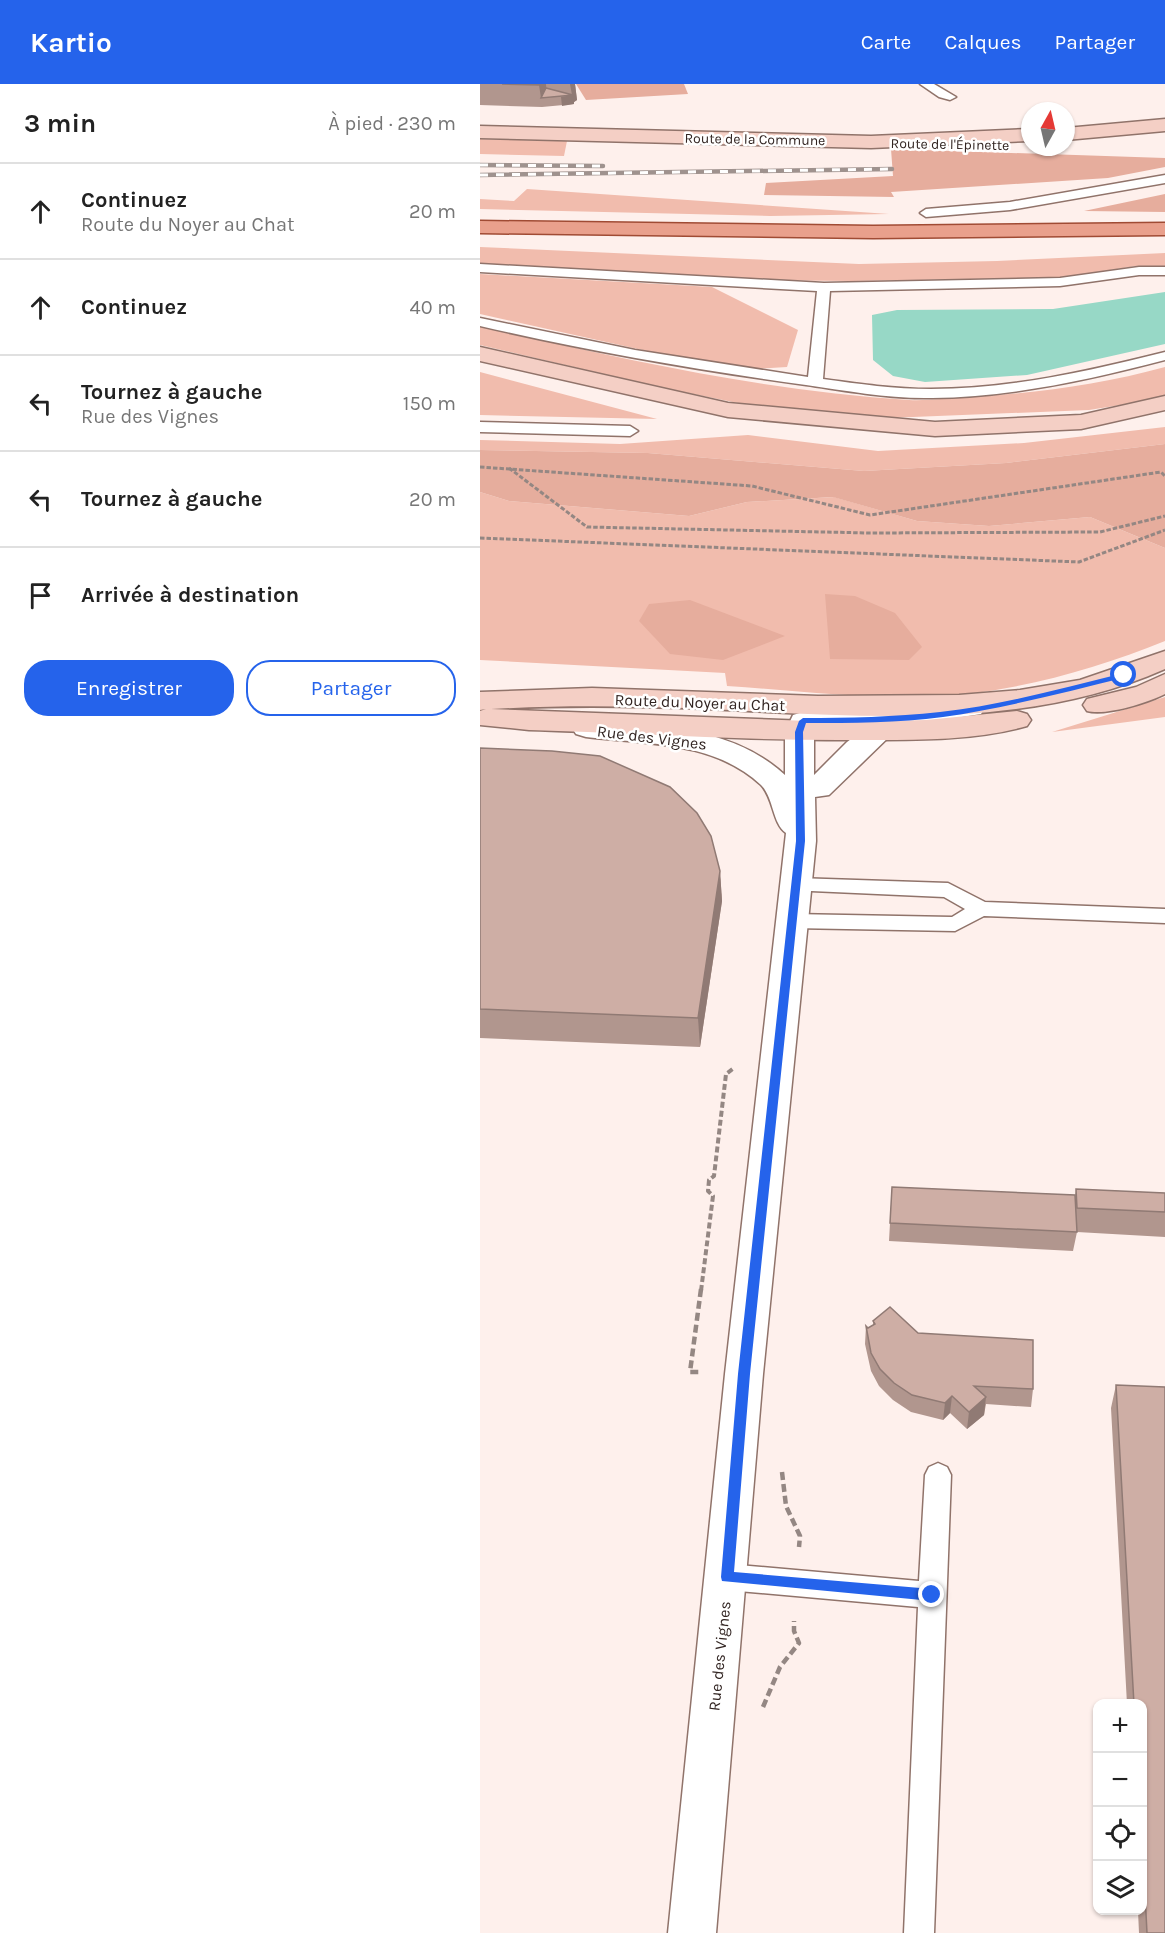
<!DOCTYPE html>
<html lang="fr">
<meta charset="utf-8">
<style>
:root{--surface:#fff;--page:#f6f6f6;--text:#222;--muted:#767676;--line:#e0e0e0;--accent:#2563eb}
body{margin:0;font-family:Karla,sans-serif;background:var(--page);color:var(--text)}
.controls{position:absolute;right:18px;bottom:18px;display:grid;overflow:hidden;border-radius:12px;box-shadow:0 2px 4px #0004}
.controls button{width:54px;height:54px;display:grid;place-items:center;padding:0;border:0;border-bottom:2px solid var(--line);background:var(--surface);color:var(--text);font:30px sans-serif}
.compass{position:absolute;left:541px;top:18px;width:54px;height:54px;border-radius:50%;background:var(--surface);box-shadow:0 2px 4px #0004;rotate:8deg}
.stop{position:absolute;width:18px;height:18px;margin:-14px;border:4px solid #2563eb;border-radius:50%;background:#fff}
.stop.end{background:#2563eb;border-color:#fff;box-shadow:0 2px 6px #0008}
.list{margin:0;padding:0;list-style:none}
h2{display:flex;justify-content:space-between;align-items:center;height:78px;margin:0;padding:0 24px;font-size:26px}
h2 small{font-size:20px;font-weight:400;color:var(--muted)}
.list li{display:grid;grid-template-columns:39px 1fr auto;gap:18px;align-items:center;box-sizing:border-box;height:96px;padding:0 24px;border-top:2px solid var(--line)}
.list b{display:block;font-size:22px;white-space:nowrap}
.list p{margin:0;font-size:20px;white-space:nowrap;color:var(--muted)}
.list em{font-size:20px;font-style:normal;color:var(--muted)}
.actions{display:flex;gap:12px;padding:18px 24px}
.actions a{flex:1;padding:14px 0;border:2px solid var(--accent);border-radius:24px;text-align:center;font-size:21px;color:var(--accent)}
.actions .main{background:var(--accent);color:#fff}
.icon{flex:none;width:33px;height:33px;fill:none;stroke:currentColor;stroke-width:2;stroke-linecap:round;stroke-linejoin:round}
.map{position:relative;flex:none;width:685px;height:1849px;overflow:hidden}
header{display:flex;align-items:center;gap:36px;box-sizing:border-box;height:84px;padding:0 30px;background:var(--accent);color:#fff}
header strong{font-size:28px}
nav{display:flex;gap:33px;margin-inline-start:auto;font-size:21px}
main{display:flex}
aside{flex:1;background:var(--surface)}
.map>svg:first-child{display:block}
.green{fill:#f1bcad}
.forest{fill:#e6ad9d}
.water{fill:#97d8c6}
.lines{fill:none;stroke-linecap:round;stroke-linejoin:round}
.lane-casing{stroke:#90736a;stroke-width:3}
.street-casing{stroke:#90736a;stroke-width:3}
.secondary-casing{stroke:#90736a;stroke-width:3}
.primary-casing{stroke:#a04b34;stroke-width:3}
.path-far2{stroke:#948783;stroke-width:3;stroke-dasharray:4.5 2;stroke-linecap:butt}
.path-far1{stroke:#948783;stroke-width:4;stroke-dasharray:6 3;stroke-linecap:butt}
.path{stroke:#948783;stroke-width:4.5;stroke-dasharray:8 4;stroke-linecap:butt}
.lane{fill:#fff;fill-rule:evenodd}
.street{fill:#fff;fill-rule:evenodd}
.secondary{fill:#f4cfc5;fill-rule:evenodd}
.primary{fill:#e9a08c;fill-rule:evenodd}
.rail-casing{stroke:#9f928e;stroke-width:4.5}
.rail{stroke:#fff;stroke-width:3;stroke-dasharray:8;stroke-linecap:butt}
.wall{fill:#b1968e}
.shaded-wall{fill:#907a74}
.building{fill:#ceaea5;stroke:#907a74;stroke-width:1.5}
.route{fill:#2563eb}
.labels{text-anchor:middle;stroke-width:5;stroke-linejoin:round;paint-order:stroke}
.far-street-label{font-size:14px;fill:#312421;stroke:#fff}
.street-label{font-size:16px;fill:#312421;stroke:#fff}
</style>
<header>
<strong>Kartio</strong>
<nav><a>Carte</a><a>Calques</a><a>Partager</a></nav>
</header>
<main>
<aside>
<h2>3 min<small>À pied · 230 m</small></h2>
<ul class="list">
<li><svg class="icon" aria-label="ahead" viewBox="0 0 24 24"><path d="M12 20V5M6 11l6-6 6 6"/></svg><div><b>Continuez</b><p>Route du Noyer au Chat</p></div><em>20 m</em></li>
<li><svg class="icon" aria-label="ahead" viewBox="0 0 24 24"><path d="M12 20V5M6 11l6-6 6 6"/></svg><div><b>Continuez</b></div><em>40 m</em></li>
<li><svg class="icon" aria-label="left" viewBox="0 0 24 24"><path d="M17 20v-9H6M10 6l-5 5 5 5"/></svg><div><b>Tournez à gauche</b><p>Rue des Vignes</p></div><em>150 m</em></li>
<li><svg class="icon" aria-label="left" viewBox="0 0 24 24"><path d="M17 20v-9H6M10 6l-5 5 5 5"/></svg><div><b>Tournez à gauche</b></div><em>20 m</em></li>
<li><svg class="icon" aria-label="arrive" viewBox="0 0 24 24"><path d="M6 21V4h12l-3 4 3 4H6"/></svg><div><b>Arrivée à destination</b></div></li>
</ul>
<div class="actions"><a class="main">Enregistrer</a><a>Partager</a></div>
</aside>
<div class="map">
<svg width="685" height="1849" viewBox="0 0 685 1849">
<rect width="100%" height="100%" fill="#fef0ec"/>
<g class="green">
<polygon points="0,55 87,57 84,72 0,70"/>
<polygon points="47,105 409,130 290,132 0,125 0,115 34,117"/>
<polygon points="0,163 379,180 517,177 685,169 685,183 656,182 579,194 373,197 266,196 0,182"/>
<polygon points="0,190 232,203 318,246 307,283 273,285 194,273 0,230"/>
<path d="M0,242C141,275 284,307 429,316C447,317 466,314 484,313C552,310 619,301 685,283V314L609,326L408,334L263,320L178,303L0,261Z"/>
<polygon points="0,288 177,335 0,331"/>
<polygon points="685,343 685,360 526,379 384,387 168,369 0,366 0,356 140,360 268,351 398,367 544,359"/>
<path d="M0,408L29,417L209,432L267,418L354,413L437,437L509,442L610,433L685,464V557C608,588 521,612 438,613C375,614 310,606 247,602L245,589L0,576Z"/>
<polygon points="685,613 685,633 572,648"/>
</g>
<g class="forest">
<polygon points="96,0 204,0 208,10 106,16"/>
<polygon points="411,65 685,74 685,83 628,94 411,108 414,113 284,111 286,99 413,92"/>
<polygon points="685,110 685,128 604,127"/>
<polygon points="685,360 685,464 610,433 509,442 437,437 353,413 267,418 209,432 29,417 0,408 0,366 168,369 384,387 526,379"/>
<polygon points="345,510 375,512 415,529 442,563 429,576 350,575"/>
<polygon points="210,516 305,552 243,576 190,570 159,537 169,520"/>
</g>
<polygon class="water" points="685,208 685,260 547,291 445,298 413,292 393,276 392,231 417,226 573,225"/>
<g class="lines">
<g class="lane-casing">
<g id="lane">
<polygon points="440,0 454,0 476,13 470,16 459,13"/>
<polygon points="685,91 685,99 530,126 446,133 440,129 446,125 530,118"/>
<path d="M0,180L344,199L580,194L659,183H685V191H659L580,202L350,207L343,295C379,300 415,305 451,305C530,305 609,287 685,268V276C609,296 531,313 452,314C410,315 368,307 326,301C216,286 108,267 0,242V234L155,266L328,293L337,207L0,188Z"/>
<polygon points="0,338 150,342 158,347 150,352 0,348"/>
<polygon points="316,794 468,799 505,818 685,825 685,839 504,832 475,847 312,844 305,842 302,837 305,832 312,830 472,833 485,825 464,813 309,806 306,801 309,796"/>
<polygon points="458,1379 467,1383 471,1391 454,1849 424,1849 438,1523 247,1506 238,1502 234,1493 238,1484 247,1480 439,1497 445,1391 449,1383"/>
</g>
</g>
<g class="street-casing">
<path id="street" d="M491,615L501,618L505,624L501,630L412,644L414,648L349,711L335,713L336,757L283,1290L236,1849H188L245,1290L306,749C292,739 294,714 281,701C234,657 166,660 106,653L96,650L92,644L96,638L106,635C175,642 251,641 305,691V648L313,631L323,628L429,624ZM385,645L367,658L334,691V646Z"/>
</g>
<g class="secondary-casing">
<g id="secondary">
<polygon points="685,35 685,47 586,56 586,44"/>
<polygon points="0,42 391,52 550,45 550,57 391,64 0,54"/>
<polygon points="0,263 248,319 455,338 601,331 685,312 685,326 601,345 455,352 248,333 0,277"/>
<path d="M685,567V585C544,648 378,632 228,625C156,622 83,621 11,625L355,638L446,636L537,627L547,630L551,636L547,642C494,657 433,656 379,656C269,657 159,649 49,646L0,641V627L6,625L0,626V608L112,604L338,612L479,611L540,606L600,596Z"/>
<path d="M685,590V610C667,619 626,632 607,627L603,621L607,615L656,603Z"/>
</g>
</g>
<g class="primary-casing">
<polygon id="primary" points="0,137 393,142 685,139 685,151 393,154 0,149"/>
</g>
<g class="path-far2">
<polyline points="0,383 272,402 390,431 681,388 685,392"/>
<polyline points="29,384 107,443 390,449 620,448 685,432"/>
<polyline points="0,454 599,478 685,446"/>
</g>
<polyline class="path-far1" points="221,1207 233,1112 228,1107 229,1096 234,1092 246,990 254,984"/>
<g class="path">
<polyline points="221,1205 210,1288 222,1288"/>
<polyline points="302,1388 306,1422 320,1452 319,1463"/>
<polyline points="283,1623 300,1583 319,1559 314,1547 314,1537"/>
</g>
<use href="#lane" class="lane"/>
<use href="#street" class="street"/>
<use href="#secondary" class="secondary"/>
<use href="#primary" class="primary"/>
<g class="rail-casing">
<g id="rail">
<polyline points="0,81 123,82"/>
<polyline points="0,91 412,85"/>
</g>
</g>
<use href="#rail" class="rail"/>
</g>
<g class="wall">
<polygon points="0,0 95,0 97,16 94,18 94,20 62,23 0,21"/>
<polygon points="0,664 240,787 242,817 220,963 0,954"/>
<polygon points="412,1103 595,1111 596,1105 685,1109 685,1153 597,1148 593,1167 409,1157"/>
<polygon points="393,1237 438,1249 553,1305 551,1323 506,1320 504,1331 487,1345 470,1329 463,1336 431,1328 413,1316 399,1302 391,1287 385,1260 386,1242 388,1244 393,1241"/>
<polygon points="636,1301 685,1849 659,1849 658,1827 663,1827 663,1620 647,1620 631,1324"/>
</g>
<g class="shaded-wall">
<polygon points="60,0 66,0 67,13 61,14 59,1"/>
<polygon points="90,0 95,0 97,16 94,18 94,20 82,22 81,13 92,11"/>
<polygon points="240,787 242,817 220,963 218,934"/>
<polygon points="472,1312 470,1329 463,1336 465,1319"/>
<polygon points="506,1313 504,1331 487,1345 489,1328"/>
</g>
<g class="building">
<polygon points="22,0 60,0 59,1"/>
<polygon points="66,4 93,11 61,14"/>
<polygon points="0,664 72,667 120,672 190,703 217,729 231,752 240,787 218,934 0,925"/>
<polygon points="412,1103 595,1111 597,1148 410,1139"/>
<polygon points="596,1105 685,1109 685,1128 597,1124"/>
<polygon points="410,1223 438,1249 553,1256 553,1305 494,1302 506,1313 489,1328 472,1312 465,1319 432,1311 414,1299 400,1285 391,1269 386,1242 388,1244 395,1240 393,1237"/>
<polygon points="636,1301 685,1303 685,1849 667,1849 663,1770 663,1620 654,1620"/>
</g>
<path class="route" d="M644,589L647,593C586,608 525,624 463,633C418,639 372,639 326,639L323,648L325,757L270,1290L254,1488L452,1505L458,1511L452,1517L242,1497L241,1493L258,1290L316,757L315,648L319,637L323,634C369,634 414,633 460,628C522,621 583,604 644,589Z"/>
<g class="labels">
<g class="far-street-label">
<text transform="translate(275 55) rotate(1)" y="5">Route de la Commune</text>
<text transform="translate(470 60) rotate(1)" y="5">Route de l'Épinette</text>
</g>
<g class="street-label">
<text transform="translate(220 618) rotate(2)" y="6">Route du Noyer au Chat</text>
<text transform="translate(172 653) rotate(7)" y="6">Rue des Vignes</text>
<text transform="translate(239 1572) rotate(-84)" y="6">Rue des Vignes</text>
</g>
</g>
</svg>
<div class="controls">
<button>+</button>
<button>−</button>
<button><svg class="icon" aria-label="locate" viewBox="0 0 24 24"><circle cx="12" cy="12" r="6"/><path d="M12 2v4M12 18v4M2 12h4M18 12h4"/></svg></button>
<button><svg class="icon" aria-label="layers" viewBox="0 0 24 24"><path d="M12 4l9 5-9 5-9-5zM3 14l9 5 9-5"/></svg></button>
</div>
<svg class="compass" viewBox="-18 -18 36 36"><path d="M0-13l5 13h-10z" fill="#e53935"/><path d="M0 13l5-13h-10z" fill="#767676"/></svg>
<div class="stop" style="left:644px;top:591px"></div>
<div class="stop end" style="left:452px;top:1511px"></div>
</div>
</main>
